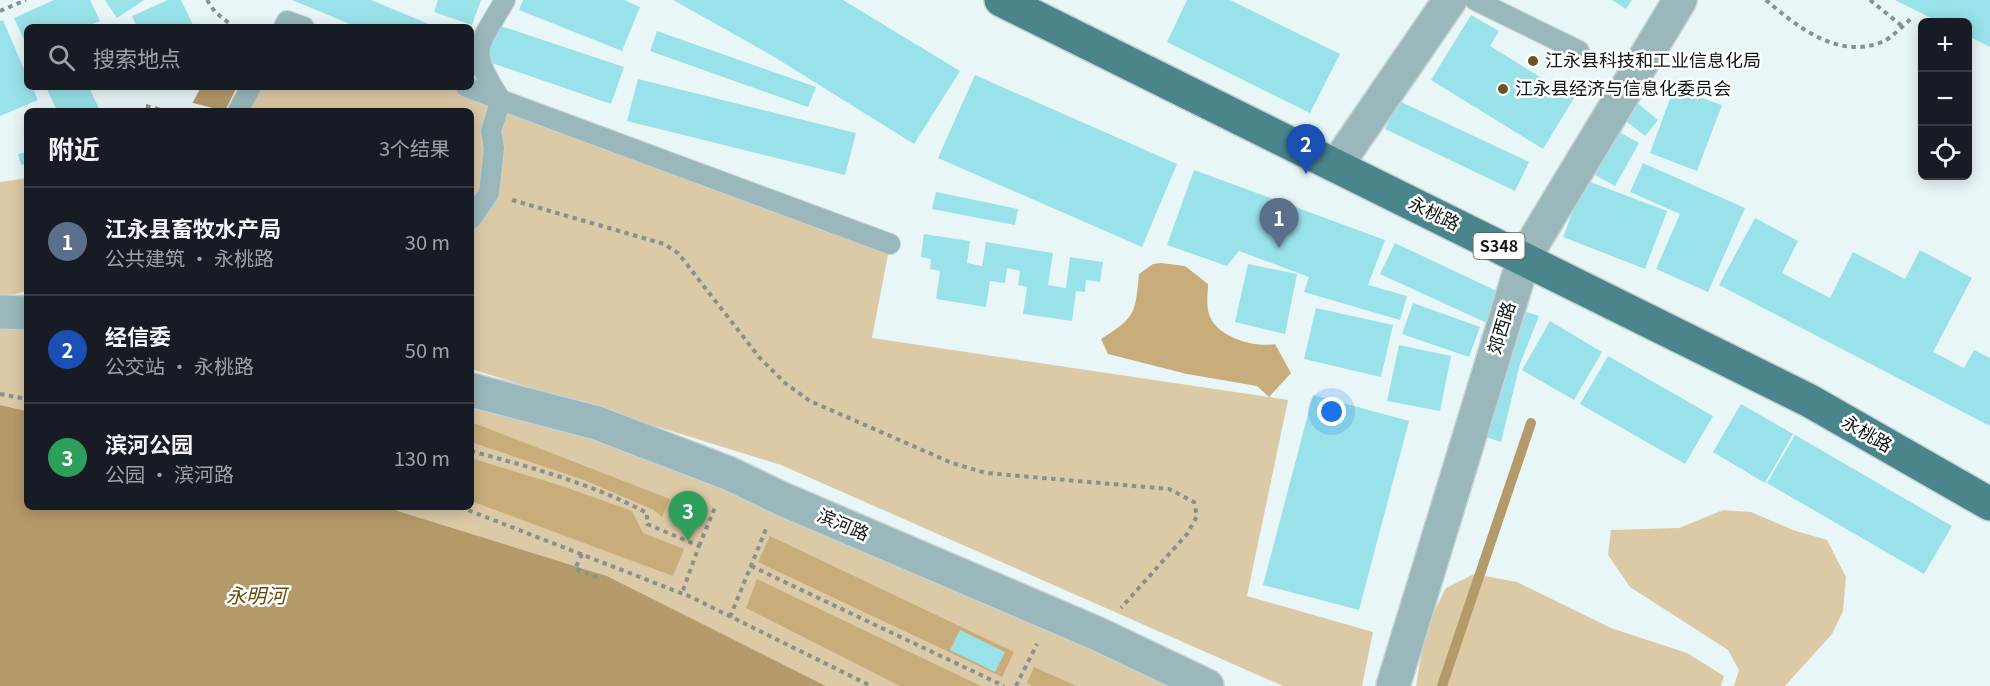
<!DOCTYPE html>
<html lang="zh">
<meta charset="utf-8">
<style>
:root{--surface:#171b24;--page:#242831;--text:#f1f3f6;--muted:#9ea1a6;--line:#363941;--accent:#8c9099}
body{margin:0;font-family:Georgia,"Noto Sans SC",serif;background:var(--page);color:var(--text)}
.controls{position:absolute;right:18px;top:18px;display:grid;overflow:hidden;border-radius:9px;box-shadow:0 3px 15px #0003}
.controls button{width:54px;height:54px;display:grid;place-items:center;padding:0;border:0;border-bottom:2px solid var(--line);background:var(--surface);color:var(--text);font:30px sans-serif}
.you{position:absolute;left:1332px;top:412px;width:21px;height:21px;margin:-15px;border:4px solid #fff;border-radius:50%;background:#1a73e8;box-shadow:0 0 0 9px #1a73e833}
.badge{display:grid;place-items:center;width:39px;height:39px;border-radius:50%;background:var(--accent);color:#fff;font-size:20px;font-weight:700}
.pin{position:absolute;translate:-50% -50px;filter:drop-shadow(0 2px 3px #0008)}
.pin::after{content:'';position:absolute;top:32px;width:21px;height:18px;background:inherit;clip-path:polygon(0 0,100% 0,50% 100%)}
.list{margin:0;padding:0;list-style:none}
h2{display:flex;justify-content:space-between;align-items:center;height:78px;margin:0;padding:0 24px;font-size:26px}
h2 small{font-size:20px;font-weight:400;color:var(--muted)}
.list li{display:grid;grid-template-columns:39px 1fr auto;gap:18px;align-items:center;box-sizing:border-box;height:108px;padding:0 24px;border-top:2px solid var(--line)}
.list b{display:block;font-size:22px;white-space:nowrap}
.list p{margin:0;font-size:20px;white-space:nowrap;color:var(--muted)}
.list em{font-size:20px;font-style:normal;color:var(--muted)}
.icon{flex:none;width:33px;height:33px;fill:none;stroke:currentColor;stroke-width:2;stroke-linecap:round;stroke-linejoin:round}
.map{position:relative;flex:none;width:1990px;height:686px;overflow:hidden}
.search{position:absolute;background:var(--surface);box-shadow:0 3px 15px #0003;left:24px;top:24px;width:450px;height:66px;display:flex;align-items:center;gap:15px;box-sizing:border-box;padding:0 21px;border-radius:9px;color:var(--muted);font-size:22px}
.panel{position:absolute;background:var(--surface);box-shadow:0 3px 15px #0003;left:24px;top:108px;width:450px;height:402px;border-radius:9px}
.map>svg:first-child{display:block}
.green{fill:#dcc9a6}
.forest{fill:#c8ad7b}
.water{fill:#b59a69}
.pier{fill:#e9f6f8}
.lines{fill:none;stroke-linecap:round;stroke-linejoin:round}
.stream{stroke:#b59a69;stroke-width:10}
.building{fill:#99e2e9}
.lane-casing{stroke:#c6d2d4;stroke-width:22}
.street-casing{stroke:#c6d2d4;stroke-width:36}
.primary-casing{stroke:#c6d2d4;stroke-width:36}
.path{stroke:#879192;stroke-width:4;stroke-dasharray:4.5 4.5;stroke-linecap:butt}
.lane{stroke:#9ab8bb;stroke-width:20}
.street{stroke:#9ab8bb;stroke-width:33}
.primary{stroke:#4a858b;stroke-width:33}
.poi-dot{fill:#6b5424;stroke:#fff;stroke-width:2}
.labels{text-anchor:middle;stroke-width:5;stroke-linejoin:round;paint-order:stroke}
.shield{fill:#fff;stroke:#585b5b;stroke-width:1.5}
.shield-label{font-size:16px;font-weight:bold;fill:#101515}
.poi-label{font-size:18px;fill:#101515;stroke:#fff;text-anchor:start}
.street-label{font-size:18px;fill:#101515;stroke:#fff}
.water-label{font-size:20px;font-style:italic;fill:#654a0b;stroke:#fff}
</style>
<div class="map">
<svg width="1990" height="686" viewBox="0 0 1990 686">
<rect width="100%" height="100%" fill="#e9f6f8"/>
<g class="green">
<polygon points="251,87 466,87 890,244 872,338 1288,400 1247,596 1373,632 1362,686 1283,686 781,465 471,369 471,111 237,111"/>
<polygon points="27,178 27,291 0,298 0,182"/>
<polygon points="0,312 27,313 27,411 0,405"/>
<polygon points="471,390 596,424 1207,686 826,686 607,576 385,507 471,507"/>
<polygon points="1723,510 1751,512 1793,530 1827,540 1846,577 1843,611 1832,634 1785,686 1734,686 1739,670 1728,650 1630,587 1608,555 1611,530 1679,528"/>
<polygon points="1474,574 1517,582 1611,628 1687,653 1724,676 1721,686 1416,686 1426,627 1446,588"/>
</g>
<g class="forest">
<path d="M1161,263L1185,266L1208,284C1208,293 1206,305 1209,314C1216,337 1254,348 1275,344L1291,373L1269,397L1257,386L1187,374L1108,354L1101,339C1136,317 1135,314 1139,274L1153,264Z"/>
<polygon points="471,422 670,499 662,517 654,510 584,480 471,442"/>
<polygon points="471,458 562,486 632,511 643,533 684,549 673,576 471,501"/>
<polygon points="770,536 1014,652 1002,677 758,562"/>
<polygon points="757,579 981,686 982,686 900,686 746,608"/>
<polygon points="1034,667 1072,684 1075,686 1032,686 1027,683"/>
</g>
<g class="water">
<polygon points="201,87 237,87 225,111 188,111"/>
<polygon points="0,405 27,411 27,507 385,507 607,576 826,686 0,686"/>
</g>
<polygon class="pier" points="189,102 225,111 185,111"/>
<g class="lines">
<polyline class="stream" points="1442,686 1531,423"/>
</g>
<g class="building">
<polygon points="54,0 90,0 100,21 86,27 27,27 27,46 14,18"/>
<polygon points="105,0 144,0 117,18"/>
<polygon points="168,0 181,0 194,27 137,27 132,16"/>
<polygon points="292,0 371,0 436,27 357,27"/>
<polygon points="438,0 481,0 472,25 434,12"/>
<polygon points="523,0 624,0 640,7 622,51 519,10"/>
<polygon points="673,0 843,0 960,71 914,144 771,55"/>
<polygon points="1187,0 1230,0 1340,54 1310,113 1167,42"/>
<polygon points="1612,0 1632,0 1626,9"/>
<polygon points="1895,0 1990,0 1990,47 1968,36 1968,22 1939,22"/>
<polygon points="1471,15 1499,31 1490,46 1574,98 1543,149 1431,80"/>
<polygon points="3,20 27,76 27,87 32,87 38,100 0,116 0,21"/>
<polygon points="498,25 624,67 611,104 486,61"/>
<polygon points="657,31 816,87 808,107 650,51"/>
<polygon points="975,75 1177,164 1142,247 938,158"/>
<polygon points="638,79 856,133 845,175 627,121"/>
<polygon points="46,87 89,87 100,111 57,111"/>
<polygon points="1674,88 1722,105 1697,171 1650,153"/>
<polygon points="1399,101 1529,162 1515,191 1385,129"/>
<polygon points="1635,101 1658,120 1645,136 1622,118"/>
<polygon points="1610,127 1639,143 1615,186 1586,170"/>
<polygon points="27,152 27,163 21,165 18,154"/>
<polygon points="1643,163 1745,208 1708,292 1656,269 1680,214 1630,192"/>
<polygon points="1194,170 1385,240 1368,285 1407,296 1400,320 1304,292 1309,277 1239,251 1227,266 1167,245"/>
<polygon points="1585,180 1667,211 1645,269 1563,237"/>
<polygon points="936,192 1018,209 1015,225 932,209"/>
<polygon points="1755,218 1798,241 1782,273 1830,298 1853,252 1905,279 1920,250 1972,278 1933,352 1964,368 1974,350 1990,358 1990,426 1719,285"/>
<polygon points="924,234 970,241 967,263 982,266 986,242 1053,253 1048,285 1066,288 1070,257 1103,262 1100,282 1086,280 1085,292 1076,291 1072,321 1023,314 1027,287 1018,285 1020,271 1007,268 1005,283 990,281 986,307 936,299 940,271 930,269 931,259 921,257"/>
<polygon points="1395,243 1503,294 1489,324 1380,274"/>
<polygon points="1248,264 1297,274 1285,334 1235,322"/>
<polygon points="1413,303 1480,327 1469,357 1402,334"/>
<polygon points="1316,308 1393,325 1381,377 1304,359"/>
<polygon points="1517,309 1539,316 1520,364 1501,442 1480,435"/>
<polygon points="1550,321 1602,352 1574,400 1522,370"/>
<polygon points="1399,345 1451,356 1440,411 1387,401"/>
<polygon points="1608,356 1713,416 1685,464 1580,404"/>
<polygon points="1313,395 1409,421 1359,610 1263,585"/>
<polygon points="1741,404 1793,434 1765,483 1713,452"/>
<polygon points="1795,435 1952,526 1924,574 1767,483"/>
<polygon points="960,630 1005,652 995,672 950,650"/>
</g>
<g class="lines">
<g class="lane-casing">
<g id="lane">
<path d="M505,0C477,49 467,49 501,100L890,244"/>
<polyline points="1475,0 1579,51"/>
<polyline points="284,27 287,21 304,27"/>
<polyline points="466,87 501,100 491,131 494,148 489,193 471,219"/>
<polyline points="238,111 251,87"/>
</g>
</g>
<g class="street-casing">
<g id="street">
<polyline points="1336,166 1450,0"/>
<polyline points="0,312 27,313"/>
<polyline points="471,390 597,423 728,473 780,498 1098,634 1207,686"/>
<polyline points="1393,686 1524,258 1680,0"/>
</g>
</g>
<g class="primary-casing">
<polyline id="primary" points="1001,0 1810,401 1990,504"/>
</g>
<g class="path">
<polyline points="207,0 215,12 234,27"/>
<path d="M1766,0C1796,26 1838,60 1882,42C1892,38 1902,26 1911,19"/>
<polyline points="1870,0 1902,26"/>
<polyline points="0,11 26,0"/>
<polyline points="146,106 166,111"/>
<polyline points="512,200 664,244 678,253 759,357 785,383 810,401 952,463 986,473 1169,489 1194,502 1197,516 1187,534 1121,608"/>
<polyline points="0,394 27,399"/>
<path d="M471,451C530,467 593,484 647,513V524L699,546L682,593"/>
<polyline points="460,507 691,597 871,686"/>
<polyline points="699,546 716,505"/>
<polyline points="582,554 575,569 599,578"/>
<polyline points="751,566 1004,686"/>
<polyline points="730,617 766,529"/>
<polyline points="1016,686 1037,644"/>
</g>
<use href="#lane" class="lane"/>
<use href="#street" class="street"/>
<use href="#primary" class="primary"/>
</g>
<g class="poi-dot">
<circle cx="1533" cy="61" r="6"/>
<circle cx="1503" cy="89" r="6"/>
</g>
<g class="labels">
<rect class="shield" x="1473.5" y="233" width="51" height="26" rx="4.5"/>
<g class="shield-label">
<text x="1499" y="252">S348</text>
</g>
<g class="poi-label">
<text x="1545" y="67">江永县科技和工业信息化局</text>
<text x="1515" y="95">江永县经济与信息化委员会</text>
</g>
<g class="street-label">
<text transform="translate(1434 214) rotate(26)" y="6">永桃路</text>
<text transform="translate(1502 328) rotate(-73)" y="6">郊西路</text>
<text transform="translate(1867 434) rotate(30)" y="6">永桃路</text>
<text transform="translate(843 525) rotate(23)" y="6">滨河路</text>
</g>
<g class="water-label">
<text x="256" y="603">永明河</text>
</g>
</g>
</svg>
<div class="controls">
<button>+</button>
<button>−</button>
<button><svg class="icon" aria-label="locate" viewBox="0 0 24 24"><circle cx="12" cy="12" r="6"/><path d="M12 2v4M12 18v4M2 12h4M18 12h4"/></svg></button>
</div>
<div class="you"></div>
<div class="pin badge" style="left:1279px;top:248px;background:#5c6f8a">1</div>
<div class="pin badge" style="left:1306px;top:174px;background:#1a4fb4">2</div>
<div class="pin badge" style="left:688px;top:541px;background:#2e9e5b">3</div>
<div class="search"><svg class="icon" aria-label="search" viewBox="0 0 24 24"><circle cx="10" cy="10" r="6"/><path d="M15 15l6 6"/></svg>搜索地点</div>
<section class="panel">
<h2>附近<small>3个结果</small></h2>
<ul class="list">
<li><span class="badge" style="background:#5c6f8a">1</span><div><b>江永县畜牧水产局</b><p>公共建筑 · 永桃路</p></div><em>30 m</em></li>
<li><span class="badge" style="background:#1a4fb4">2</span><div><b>经信委</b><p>公交站 · 永桃路</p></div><em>50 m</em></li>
<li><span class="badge" style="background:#2e9e5b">3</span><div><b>滨河公园</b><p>公园 · 滨河路</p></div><em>130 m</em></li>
</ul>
</section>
</div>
